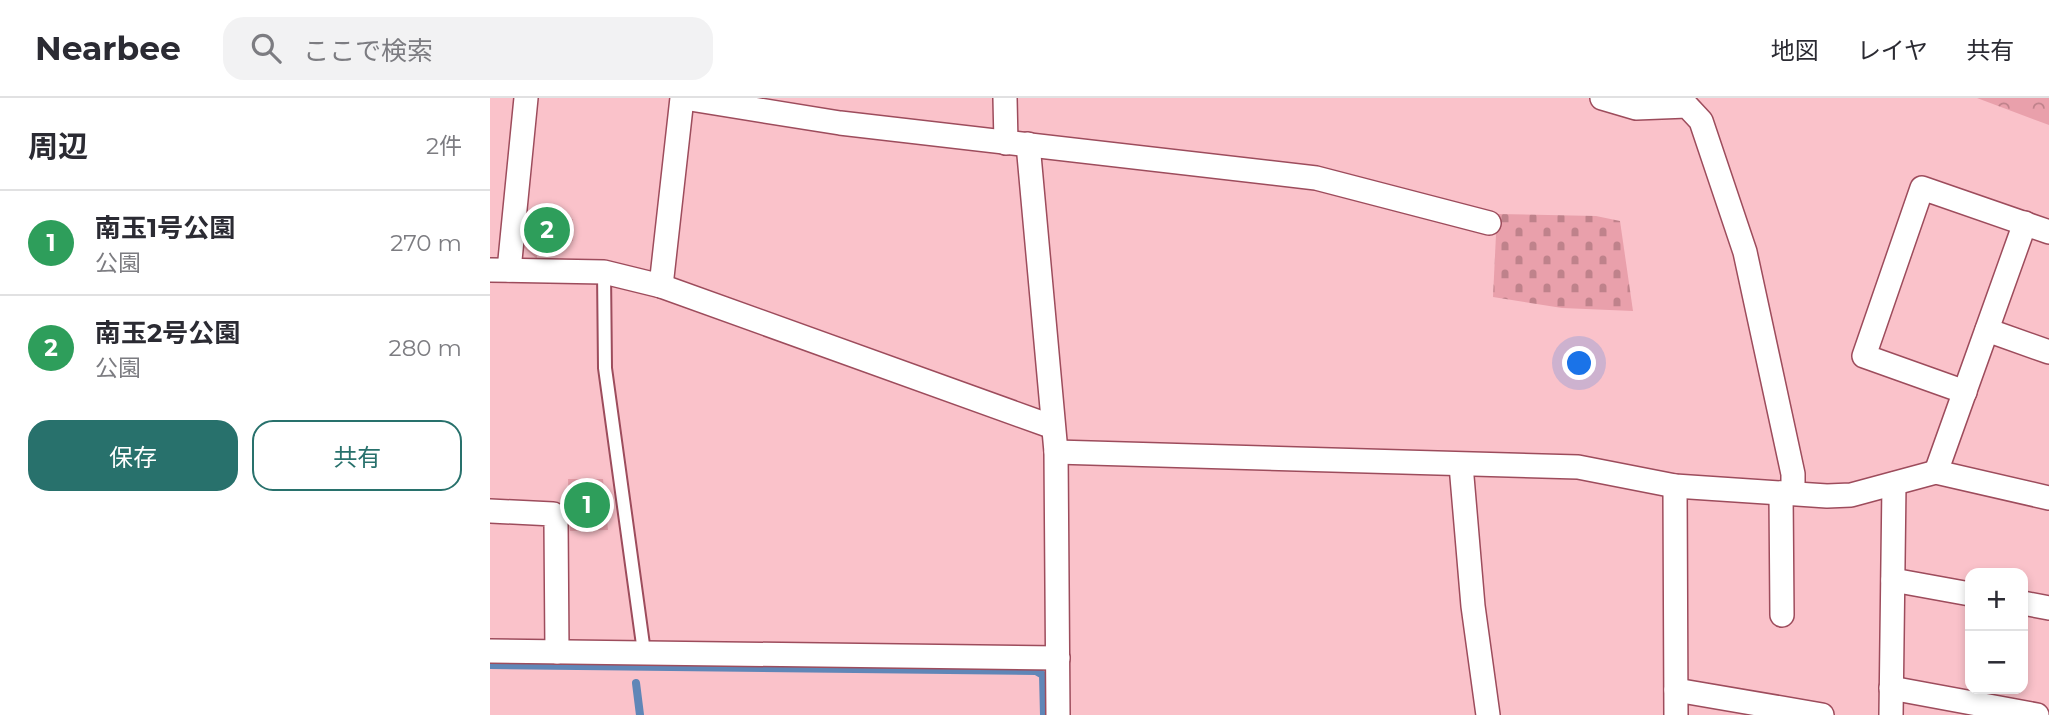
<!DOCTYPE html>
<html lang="ja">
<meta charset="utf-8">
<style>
:root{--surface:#fff;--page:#f2f2f3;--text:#2b2b33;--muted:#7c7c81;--line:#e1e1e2;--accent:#28716c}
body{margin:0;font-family:Montserrat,"Noto Sans JP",sans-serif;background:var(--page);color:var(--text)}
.controls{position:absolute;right:21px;bottom:21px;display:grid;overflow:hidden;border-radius:14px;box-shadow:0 4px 10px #0003}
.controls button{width:63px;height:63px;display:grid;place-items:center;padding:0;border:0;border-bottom:2px solid var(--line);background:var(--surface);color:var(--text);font:35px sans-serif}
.you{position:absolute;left:1090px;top:266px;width:24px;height:24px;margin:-18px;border:5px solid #fff;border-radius:50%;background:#1a73e8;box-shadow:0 0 0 10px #1a73e833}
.badge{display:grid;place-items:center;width:46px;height:46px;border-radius:50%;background:var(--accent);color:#fff;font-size:23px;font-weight:700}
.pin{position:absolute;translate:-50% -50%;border:4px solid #fff;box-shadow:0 2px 7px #0006}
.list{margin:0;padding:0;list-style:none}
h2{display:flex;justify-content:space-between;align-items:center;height:91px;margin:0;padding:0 28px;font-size:30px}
h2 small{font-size:23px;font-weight:400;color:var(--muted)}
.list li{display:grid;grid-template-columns:46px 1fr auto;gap:21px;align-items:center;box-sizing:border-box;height:105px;padding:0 28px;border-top:2px solid var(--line)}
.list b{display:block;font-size:26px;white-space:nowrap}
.list p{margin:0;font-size:23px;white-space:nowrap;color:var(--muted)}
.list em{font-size:23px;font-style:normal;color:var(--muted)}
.actions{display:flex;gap:14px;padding:21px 28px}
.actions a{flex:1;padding:16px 0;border:2px solid var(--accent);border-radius:21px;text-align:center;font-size:24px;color:var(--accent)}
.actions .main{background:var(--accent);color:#fff}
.icon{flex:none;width:38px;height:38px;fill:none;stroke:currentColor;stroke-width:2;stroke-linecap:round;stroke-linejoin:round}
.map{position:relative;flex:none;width:1559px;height:617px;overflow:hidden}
header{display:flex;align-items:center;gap:42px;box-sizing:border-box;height:98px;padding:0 35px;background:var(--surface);border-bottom:2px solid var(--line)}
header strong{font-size:33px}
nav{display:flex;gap:38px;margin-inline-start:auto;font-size:24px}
.search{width:490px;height:63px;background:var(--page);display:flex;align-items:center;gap:18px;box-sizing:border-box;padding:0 24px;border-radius:21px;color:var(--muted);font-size:26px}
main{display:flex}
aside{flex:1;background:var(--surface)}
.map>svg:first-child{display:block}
.forest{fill:url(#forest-crowns)}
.cemetery{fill:url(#cemetery-stones)}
.park{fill:url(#park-tufts)}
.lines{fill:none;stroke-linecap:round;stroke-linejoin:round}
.stream{stroke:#6086b7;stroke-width:8}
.lane-casing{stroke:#9d4c5c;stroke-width:16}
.street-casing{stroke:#9d4c5c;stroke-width:26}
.lane{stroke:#fff;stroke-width:12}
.street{stroke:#fff;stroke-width:23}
</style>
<header>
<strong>Nearbee</strong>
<div class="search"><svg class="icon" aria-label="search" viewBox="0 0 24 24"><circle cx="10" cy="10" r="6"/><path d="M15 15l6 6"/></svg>ここで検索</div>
<nav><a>地図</a><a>レイヤ</a><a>共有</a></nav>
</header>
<main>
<aside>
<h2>周辺<small>2件</small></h2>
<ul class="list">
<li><span class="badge" style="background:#2e9e5b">1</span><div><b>南玉1号公園</b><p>公園</p></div><em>270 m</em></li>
<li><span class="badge" style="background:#2e9e5b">2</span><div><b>南玉2号公園</b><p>公園</p></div><em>280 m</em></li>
</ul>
<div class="actions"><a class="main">保存</a><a>共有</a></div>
</aside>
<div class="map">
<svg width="1559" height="617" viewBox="0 0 1559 617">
<defs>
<pattern id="forest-crowns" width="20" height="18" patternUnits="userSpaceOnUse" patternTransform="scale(1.75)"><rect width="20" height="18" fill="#e9a0ab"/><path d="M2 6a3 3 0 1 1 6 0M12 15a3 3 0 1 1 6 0" fill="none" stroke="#bf828b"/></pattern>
<pattern id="cemetery-stones" width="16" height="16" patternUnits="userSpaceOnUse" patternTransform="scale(1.75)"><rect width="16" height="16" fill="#e9a0ab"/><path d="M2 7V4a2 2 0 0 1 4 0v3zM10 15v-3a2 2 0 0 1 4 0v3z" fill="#bf828b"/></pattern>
<pattern id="park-tufts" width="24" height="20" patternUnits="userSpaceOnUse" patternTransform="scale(1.75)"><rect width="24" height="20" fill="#e9a0ab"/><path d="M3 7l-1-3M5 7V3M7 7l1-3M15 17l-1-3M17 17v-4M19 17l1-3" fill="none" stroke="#bf828b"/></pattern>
</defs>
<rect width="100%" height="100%" fill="#fac2ca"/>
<polygon class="forest" points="1487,0 1559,0 1559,27"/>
<polygon class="cemetery" points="1007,116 1106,118 1130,123 1143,213 1072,210 1003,199"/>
<g class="park">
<polygon points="31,121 83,121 83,143 47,143 47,161 31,147"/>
<polygon points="78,381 113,381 118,432 80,433"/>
</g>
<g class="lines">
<g class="stream">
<polyline points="0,567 546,573 553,577 554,617"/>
<polyline points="146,585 150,617"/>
</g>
<g class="lane-casing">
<polyline id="lane" points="114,174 115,270 154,554"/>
</g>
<g class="street-casing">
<g id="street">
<polyline points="194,0 350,25 826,80 999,125"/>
<polyline points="515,0 516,45"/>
<polyline points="1112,0 1146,10 1197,8 1211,23 1255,154 1303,376 1303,394"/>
<polyline points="538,46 566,354 568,617"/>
<polyline points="0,172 114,174 171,188 563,329"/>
<polyline points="19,172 36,0"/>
<polyline points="171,188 192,0"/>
<polyline points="1497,232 1559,254"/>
<polyline points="1475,294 1374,258 1432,90 1559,134"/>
<polyline points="566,354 1088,369 1185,388 1337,398 1361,397 1446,374 1559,400"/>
<polyline points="971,367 983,508 998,617"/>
<polyline points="1446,374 1535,125"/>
<polyline points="1185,388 1186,617"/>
<polyline points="1291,395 1292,517"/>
<polyline points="0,413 63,416 66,424 67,554"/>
<polyline points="1403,482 1480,496"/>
<polyline points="1533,505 1559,510"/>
<polyline points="0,553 568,560"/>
<polyline points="1401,590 1547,617"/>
<polyline points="1186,592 1332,617"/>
<polyline points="1401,617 1404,386"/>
</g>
</g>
<use href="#lane" class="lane"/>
<use href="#street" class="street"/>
</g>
</svg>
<div class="controls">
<button>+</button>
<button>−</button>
</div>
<div class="you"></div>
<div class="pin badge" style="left:97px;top:407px;background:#2e9e5b">1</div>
<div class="pin badge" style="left:57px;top:132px;background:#2e9e5b">2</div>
</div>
</main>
